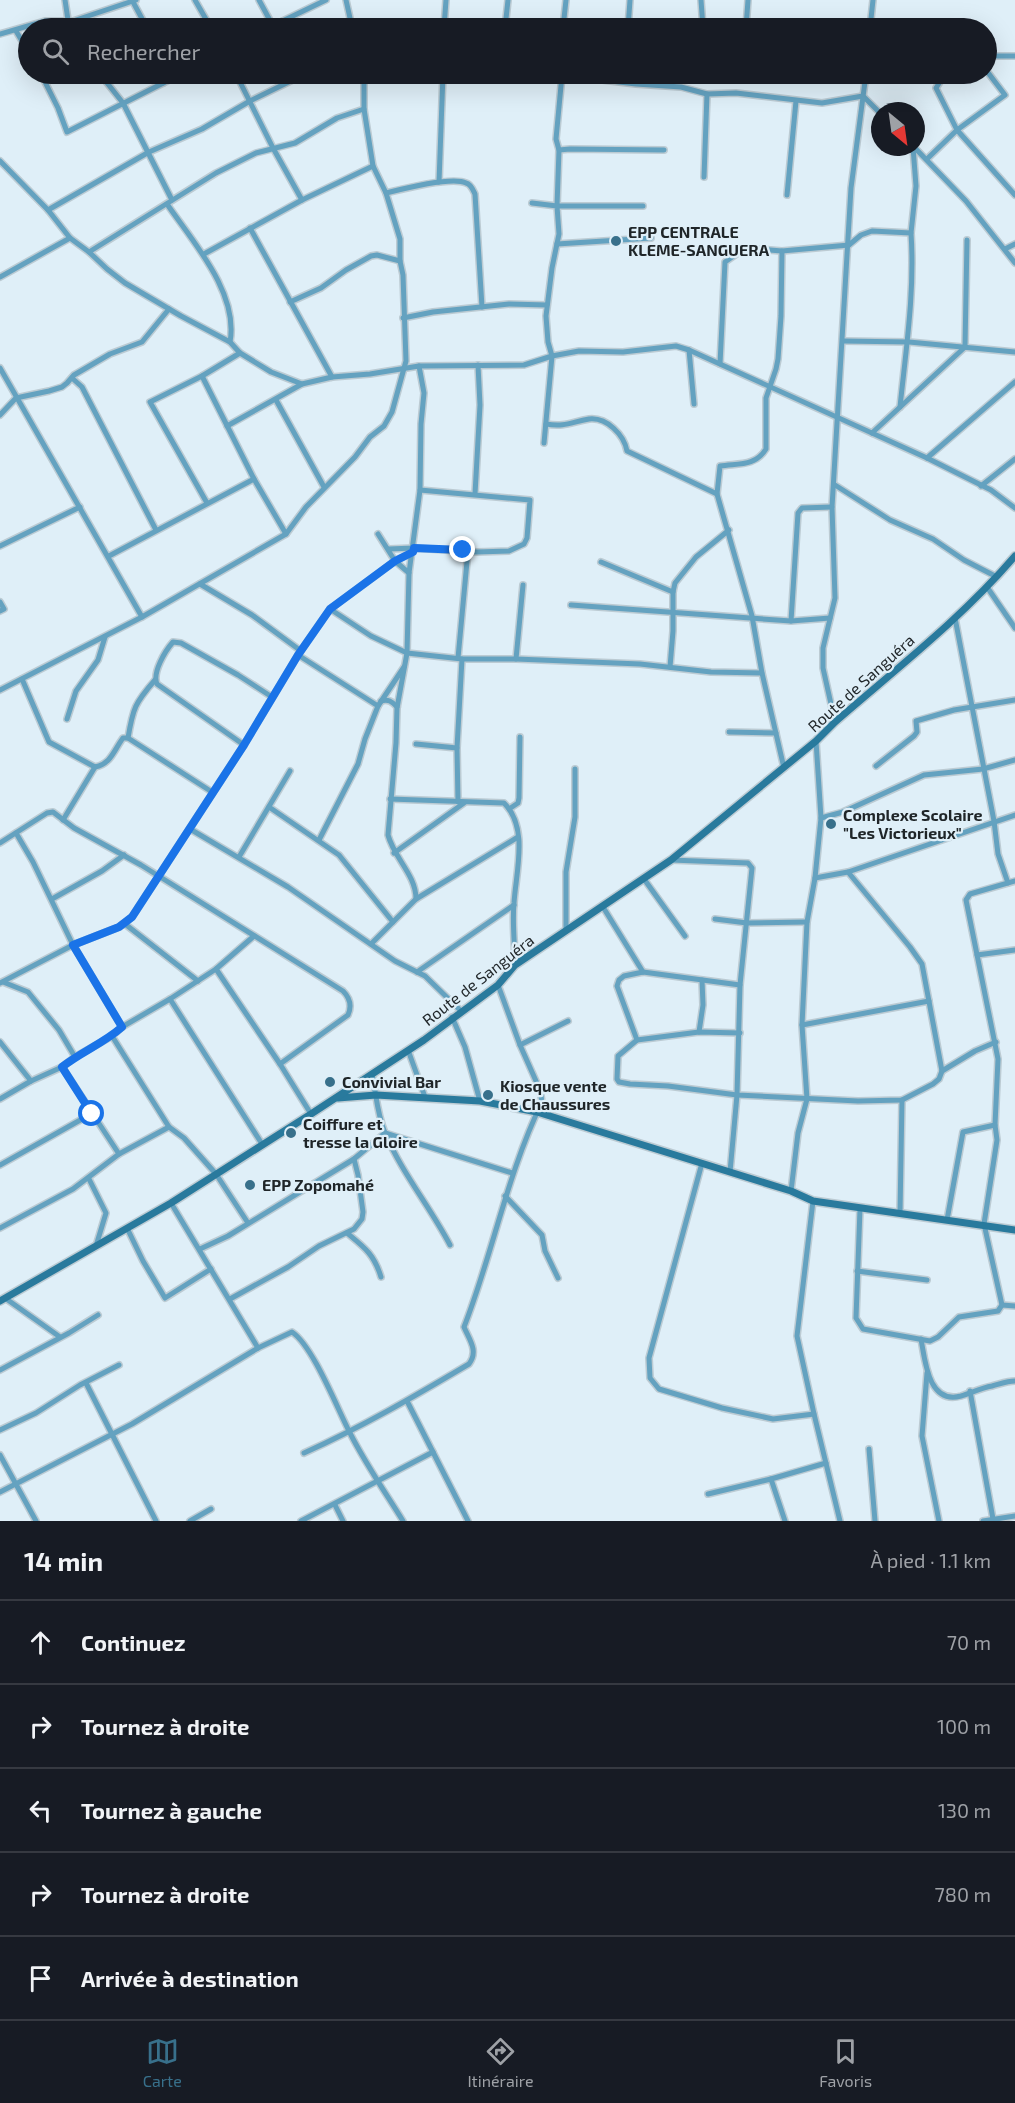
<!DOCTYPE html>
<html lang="fr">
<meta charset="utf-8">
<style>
:root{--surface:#171b24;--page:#20242c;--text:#f1f3f6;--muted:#9ea1a6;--line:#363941;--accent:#38708b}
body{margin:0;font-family:"Exo 2",sans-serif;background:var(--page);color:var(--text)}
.compass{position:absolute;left:871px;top:102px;width:54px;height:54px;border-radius:50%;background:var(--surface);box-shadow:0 6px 24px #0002;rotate:151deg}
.stop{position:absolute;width:18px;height:18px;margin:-14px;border:4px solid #1a73e8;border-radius:50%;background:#fff}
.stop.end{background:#1a73e8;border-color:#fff;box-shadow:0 2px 6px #0008}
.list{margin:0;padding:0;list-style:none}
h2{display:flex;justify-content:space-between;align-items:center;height:78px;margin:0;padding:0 24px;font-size:26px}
h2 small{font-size:20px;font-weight:400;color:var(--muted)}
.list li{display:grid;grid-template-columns:39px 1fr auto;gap:18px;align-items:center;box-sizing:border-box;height:84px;padding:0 24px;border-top:2px solid var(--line)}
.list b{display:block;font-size:22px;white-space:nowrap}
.list em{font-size:20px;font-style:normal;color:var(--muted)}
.icon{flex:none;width:33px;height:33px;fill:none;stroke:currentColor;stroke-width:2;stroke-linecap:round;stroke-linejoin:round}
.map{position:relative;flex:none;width:1015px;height:1521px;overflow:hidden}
.search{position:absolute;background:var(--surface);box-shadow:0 6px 24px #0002;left:18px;right:18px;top:18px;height:66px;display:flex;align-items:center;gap:15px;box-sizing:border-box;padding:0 21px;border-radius:33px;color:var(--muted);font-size:22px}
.sheet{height:498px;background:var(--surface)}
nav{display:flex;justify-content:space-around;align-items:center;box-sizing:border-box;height:84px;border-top:2px solid var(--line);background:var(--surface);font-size:16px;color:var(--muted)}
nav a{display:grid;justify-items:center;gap:3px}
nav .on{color:var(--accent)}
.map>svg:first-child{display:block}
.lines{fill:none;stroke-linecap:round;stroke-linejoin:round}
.street-casing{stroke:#bccbd3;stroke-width:8}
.secondary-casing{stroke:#bccbd3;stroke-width:10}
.street{stroke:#64a2c0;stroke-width:5}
.secondary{stroke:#297a9d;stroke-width:7}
.route{stroke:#1a73e8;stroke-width:8}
.poi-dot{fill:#38708b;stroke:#dfeff8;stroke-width:2}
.labels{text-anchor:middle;stroke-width:4.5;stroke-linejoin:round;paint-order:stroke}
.poi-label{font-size:16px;font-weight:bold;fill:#1f2528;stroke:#dfeff8;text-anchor:start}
.street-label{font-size:16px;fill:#1f2528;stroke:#dfeff8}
</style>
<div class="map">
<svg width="1015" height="1521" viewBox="0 0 1015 1521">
<rect width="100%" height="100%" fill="#dfeff8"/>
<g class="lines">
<g class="street-casing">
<g id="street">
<polyline points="65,0 68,20"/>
<polyline points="132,0 147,28"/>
<polyline points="195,0 211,28"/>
<polyline points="259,0 273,26"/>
<polyline points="346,0 352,27"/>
<polyline points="701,0 703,28"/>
<polyline points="352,25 444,24"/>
<polyline points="563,27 579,28"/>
<polyline points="268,28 326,0"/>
<polyline points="444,28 446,0"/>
<polyline points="505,28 508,0"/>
<polyline points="563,28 566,0"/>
<polyline points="628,28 630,0"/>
<polyline points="746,28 748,0"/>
<polyline points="870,28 873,0"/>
<polyline points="16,31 28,51"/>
<polyline points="0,34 45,21 73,21 136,0"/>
<polyline points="986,56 1015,56"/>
<polyline points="41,74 58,108 67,132 181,74"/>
<polyline points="100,74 123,103 172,200"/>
<polyline points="161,74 163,83"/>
<polyline points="236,74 273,148 302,200"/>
<polyline points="552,74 636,84 681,87 707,94 736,93 822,103 863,96 880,113"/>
<polyline points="945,74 936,88 957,130 1015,195"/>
<polyline points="562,75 556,139 559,150 557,206 643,206"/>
<polyline points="364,79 443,79"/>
<polyline points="914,147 966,201 1015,263"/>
<polyline points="559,150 570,149 664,150"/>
<polyline points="927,159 957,130 1005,95 986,70"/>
<polyline points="0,161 48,210 70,238 89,252 107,269 125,283 181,316 230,342 240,353 271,372 302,384 332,377 370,374 419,366 524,365 552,356 579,351 623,352 676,346 689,350 927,458 991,490 1015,508"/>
<polyline points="704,177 707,94"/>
<polyline points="439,182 443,74"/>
<path d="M386,193C402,189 452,176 466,183C471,184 473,190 475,194L482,307"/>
<polyline points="787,195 796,101"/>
<polyline points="532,203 557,206 559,234 552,268 546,316 548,342 552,356 544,443"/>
<path d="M167,204C193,242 239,293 230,342"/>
<polyline points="48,210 149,152 202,129 250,101 305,74"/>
<polyline points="250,228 332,377"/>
<polyline points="557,244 651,238"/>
<polyline points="1005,249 1015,244"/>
<path d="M782,251L781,316L778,359L776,369L766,398V449C755,467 737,463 720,466L717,494L752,616L762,673L784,768"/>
<polyline points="89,252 216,173 256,153 295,143 337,118 364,109"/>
<polyline points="204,254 302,200 373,166"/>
<polyline points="0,277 70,238"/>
<polyline points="290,302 321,288 346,270 371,256 377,255 400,261"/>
<polyline points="403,318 433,312 509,304 547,305"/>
<polyline points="843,341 909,342 1015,352"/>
<polyline points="689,350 694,404"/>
<polyline points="720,364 725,262 745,248 782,251 849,245 861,235 872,231 911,233 916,186 913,147"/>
<polyline points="0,368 142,617"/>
<polyline points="202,376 254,479 286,534"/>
<polyline points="72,378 82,387 156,530"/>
<polyline points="276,400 324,487"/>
<path d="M900,407C906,349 915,291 911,233"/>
<polyline points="0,415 16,398 49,391 62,387 67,383 74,375 110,354 142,342 169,309"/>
<path d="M546,424C566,427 571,422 589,419C607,417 624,435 627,451L717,494"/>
<polyline points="227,426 302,384"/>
<polyline points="872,433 965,347 967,240"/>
<polyline points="927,458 1015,382"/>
<polyline points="835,485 890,520 933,539 964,560 997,577"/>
<polyline points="981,486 1015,459"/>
<polyline points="475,494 480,405 478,365"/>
<polyline points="207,503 150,402 202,376 240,353"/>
<polyline points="378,534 395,561 409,573"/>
<polyline points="0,546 80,507"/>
<polyline points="389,549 414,548 477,552 509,551 524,544 527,538 530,500 420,490"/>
<polyline points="109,556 254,479"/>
<polyline points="601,562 673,592"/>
<polyline points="200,584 252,615 301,651"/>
<polyline points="987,587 1015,628"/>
<polyline points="0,602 4,609 0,611"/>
<polyline points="571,605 791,621 830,618"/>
<polyline points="330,609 371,636 407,653 462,659 516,659 640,664 711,672 762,673"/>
<polyline points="955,618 994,821 998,854 1008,883"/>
<polyline points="791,621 798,513 802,508 832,507"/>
<polyline points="298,655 378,706"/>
<polyline points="458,658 468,551"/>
<polyline points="516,659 523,585"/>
<polyline points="670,667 673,631 673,592 675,583 696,557 729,530"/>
<path d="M22,679L49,742L95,767C111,764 114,750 123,738H128L212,792"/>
<polyline points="0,690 142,617 286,534 306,507 355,457 370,437 384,426 392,412 406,361 403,275 400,261 400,239 386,193 373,166 364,109 364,74"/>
<path d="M381,701C388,699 392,701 397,707"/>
<polyline points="67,719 76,691 98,660 105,637"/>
<polyline points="835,722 823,668 823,648 835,598 832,507 851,188 866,74"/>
<polyline points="729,732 776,733"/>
<path d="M128,738C133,708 135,703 155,680"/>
<polyline points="416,744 457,748"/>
<path d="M244,745L157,684C152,673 165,651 173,642L181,643L238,675L272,697"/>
<polyline points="876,766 914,736 917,732 916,721 954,710 1015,700"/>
<path d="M390,799L504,803C529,828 516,871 514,903C512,923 515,944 515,965"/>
<polyline points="458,802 457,748 462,659"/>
<polyline points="269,807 339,855 393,922"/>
<polyline points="509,809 518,803 519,798 520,737"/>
<polyline points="821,818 843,812 924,775 983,769 1015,760"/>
<polyline points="63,820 95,767"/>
<polyline points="190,829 288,887 395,961 425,976 461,1011"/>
<polyline points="16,833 33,862 73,945 122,1027"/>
<polyline points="319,840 358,764 365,739 378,706 404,667"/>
<path d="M0,843L47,813L53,812L74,828L141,865L343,991C350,998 352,1006 348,1015L280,1064"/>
<polyline points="394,853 464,803"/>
<polyline points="239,857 290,771"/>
<polyline points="671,860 748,863 752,868 740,985 737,1095 730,1172"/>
<polyline points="848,872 1015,815"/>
<polyline points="644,879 685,936"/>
<polyline points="52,899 102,871 124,855"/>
<path d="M416,899C416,875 394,858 388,835L396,743L397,708L407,653L409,573L420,490L421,424L424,393L419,366"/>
<polyline points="603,907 643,972"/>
<polyline points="715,919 747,923 807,922"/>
<polyline points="125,924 198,981"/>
<polyline points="566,931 566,872 575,817 575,769"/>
<polyline points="371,944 416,899 518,837"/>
<polyline points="977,955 1015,950"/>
<polyline points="216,969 280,1064 311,1114"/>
<polyline points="417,972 514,905"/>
<polyline points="3,982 28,992 59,1030 75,1057"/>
<polyline points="0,983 73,945 119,927 132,917 244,745 298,655 330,609 395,561 413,552"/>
<polyline points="740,985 643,972 624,976 619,980 617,986 637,1040 618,1056 617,1079 619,1082 630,1084 668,1086 737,1095 858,1101 902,1100 933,1084 939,1079 942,1071 922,964 910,947 848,872 815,878"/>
<polyline points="170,999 262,1144"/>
<polyline points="452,1017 465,1047 480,1101"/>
<polyline points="802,1025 929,1001"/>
<polyline points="699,1032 703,1005 702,980"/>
<polyline points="112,1036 169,1127 184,1138 216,1174 248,1223"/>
<polyline points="637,1040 699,1032 740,1033"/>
<polyline points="0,1042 31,1081"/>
<polyline points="520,1045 568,1021"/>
<polyline points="408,1050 425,1097"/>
<polyline points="62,1067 119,1154"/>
<polyline points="942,1071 975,1051 996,1042"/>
<path d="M372,1074C376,1093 377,1114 385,1133C402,1173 430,1207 450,1245"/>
<polyline points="0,1099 31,1081 62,1067 75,1057 112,1036 122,1027 170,999 216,969 254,936"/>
<polyline points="702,1163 649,1358 650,1378 659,1389 722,1408 773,1419 814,1414"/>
<polyline points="0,1165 91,1114"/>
<polyline points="89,1179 106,1213 96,1246"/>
<polyline points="791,1191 798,1133 807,1099 802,1025 807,922 815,878 821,818 816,741"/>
<polyline points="505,1196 542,1235 545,1251 558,1278"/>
<polyline points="813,1201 797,1336 814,1414 840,1521"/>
<polyline points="171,1203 258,1348"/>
<polyline points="860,1209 856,1318 863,1329 930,1341 938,1337 959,1317 998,1311 1002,1305 984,1224 997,1140 995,1125 998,1059 966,900 970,894 1015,881"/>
<polyline points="900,1213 902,1100"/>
<polyline points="947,1220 963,1132 995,1125"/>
<polyline points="0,1228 73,1189 119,1154 169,1127"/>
<polyline points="127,1228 143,1261 165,1298 211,1269"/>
<path d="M347,1233C364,1247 374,1254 381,1277"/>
<polyline points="200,1249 228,1236 354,1159 385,1133 512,1173"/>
<polyline points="857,1271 927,1280"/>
<polyline points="5,1298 60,1337"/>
<polyline points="230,1299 288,1267 319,1246 354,1229 362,1219 363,1212 358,1175 354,1159"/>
<polyline points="1002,1305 1015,1306"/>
<path d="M921,1339C925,1360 928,1405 961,1396C971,1393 981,1388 992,1386C1000,1384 1007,1381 1015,1381"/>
<polyline points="0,1370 69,1333 98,1315"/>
<polyline points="927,1373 922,1436 939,1521"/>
<polyline points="86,1383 156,1521"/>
<polyline points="970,1391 993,1519"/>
<polyline points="407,1401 468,1521"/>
<polyline points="0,1430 36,1413 80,1385 119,1365"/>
<polyline points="869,1449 875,1521"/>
<path d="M304,1453C362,1427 415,1396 469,1364C479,1351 469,1339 464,1327C493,1253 507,1174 542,1102L540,1090L520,1045L498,985"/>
<polyline points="0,1455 36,1521"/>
<polyline points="771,1479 826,1463"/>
<path d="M0,1492L132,1424L258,1348L292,1332C313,1346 337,1408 350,1433C365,1463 385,1492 403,1521"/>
<polyline points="708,1494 771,1479 785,1521"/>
<polyline points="335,1505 343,1521"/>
<polyline points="190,1521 211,1509"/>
<polyline points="301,1521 433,1452"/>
<polyline points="983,1521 1015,1516"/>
</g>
</g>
<g class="secondary-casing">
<g id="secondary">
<polyline points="338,1098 376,1095 480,1101 537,1112 791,1191 813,1201 1015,1230"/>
<path d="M0,1301L171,1203L311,1114L424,1040L498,985L515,965L671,860L816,741L835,722C896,669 962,618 1015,556"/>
</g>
</g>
<use href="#street" class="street"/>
<use href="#secondary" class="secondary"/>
</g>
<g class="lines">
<path class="route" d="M92,1114L62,1067C81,1052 104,1043 122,1027L73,945L119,927L132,917L244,745L298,655L330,609L395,561L413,552L414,548L463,550"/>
</g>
<g class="poi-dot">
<circle cx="616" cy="241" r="6"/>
<circle cx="831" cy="824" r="6"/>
<circle cx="330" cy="1082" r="6"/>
<circle cx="488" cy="1095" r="6"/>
<circle cx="291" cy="1133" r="6"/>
<circle cx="250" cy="1185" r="6"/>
</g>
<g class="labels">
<g class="poi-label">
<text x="628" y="238">EPP CENTRALE<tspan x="628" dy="18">KLEME-SANGUERA</tspan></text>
<text x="843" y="821">Complexe Scolaire<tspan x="843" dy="18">"Les Victorieux"</tspan></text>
<text x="342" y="1088">Convivial Bar</text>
<text x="500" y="1092">Kiosque vente<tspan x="500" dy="18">de Chaussures</tspan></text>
<text x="303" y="1130">Coiffure et<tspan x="303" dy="18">tresse la Gloire</tspan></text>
<text x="262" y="1191">EPP Zopomahé</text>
</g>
<g class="street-label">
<text transform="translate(861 683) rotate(-42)" y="6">Route de Sanguéra</text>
<text transform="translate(478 980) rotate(-38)" y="6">Route de Sanguéra</text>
</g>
</g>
</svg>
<svg class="compass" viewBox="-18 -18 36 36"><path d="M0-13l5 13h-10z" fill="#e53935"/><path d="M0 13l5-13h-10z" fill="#9ea1a6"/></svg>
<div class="stop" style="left:92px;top:1114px"></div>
<div class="stop end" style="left:463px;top:550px"></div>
<div class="search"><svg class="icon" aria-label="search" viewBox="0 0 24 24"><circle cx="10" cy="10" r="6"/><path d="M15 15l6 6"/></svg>Rechercher</div>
</div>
<section class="sheet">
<h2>14 min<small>À pied · 1.1 km</small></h2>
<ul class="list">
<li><svg class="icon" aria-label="ahead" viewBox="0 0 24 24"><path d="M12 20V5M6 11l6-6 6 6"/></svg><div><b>Continuez</b></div><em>70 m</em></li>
<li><svg class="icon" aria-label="right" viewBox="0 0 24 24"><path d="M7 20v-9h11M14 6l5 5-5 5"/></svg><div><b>Tournez à droite</b></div><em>100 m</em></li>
<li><svg class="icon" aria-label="left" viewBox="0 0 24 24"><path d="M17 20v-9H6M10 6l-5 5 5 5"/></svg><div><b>Tournez à gauche</b></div><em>130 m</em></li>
<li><svg class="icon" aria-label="right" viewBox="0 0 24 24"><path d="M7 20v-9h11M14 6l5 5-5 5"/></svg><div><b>Tournez à droite</b></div><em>780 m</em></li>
<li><svg class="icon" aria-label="arrive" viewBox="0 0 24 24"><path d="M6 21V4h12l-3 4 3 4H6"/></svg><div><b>Arrivée à destination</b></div></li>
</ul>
</section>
<nav>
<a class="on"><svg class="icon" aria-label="map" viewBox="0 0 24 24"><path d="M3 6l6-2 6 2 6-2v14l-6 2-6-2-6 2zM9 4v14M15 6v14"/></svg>Carte</a>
<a><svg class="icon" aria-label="directions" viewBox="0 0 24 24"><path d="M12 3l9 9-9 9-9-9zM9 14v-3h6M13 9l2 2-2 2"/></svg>Itinéraire</a>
<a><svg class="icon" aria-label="saved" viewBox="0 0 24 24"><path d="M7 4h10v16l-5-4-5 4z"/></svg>Favoris</a>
</nav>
